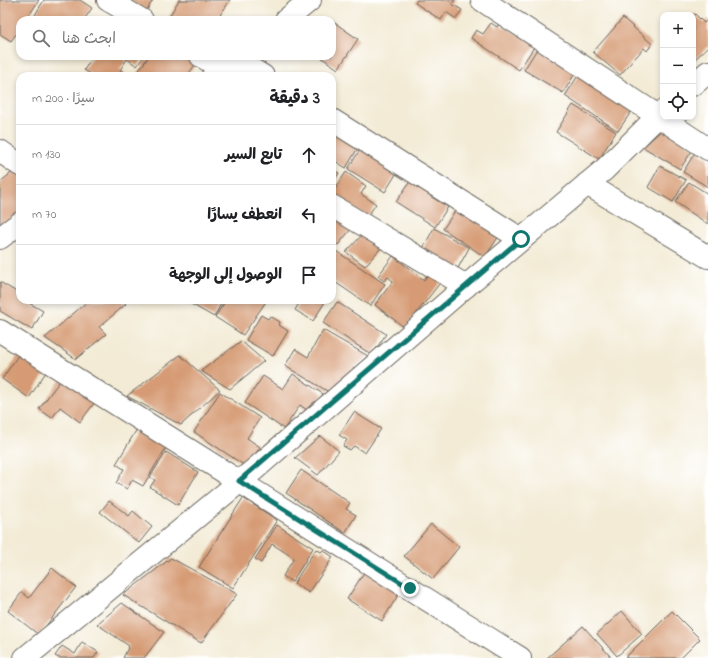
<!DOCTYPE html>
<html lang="ar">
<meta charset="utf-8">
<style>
:root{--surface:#fff;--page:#f6f6f6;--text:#202124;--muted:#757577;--line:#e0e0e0}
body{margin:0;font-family:"Indie Flower","Playpen Sans Arabic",sans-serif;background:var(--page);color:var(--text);direction:rtl}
.controls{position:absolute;right:12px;top:12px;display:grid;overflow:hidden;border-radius:8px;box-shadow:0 2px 6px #0003}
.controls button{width:36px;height:36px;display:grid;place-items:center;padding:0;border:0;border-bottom:1px solid var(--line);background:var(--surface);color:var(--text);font:20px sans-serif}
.stop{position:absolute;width:12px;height:12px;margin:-9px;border:3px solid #0f766e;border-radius:50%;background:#fff}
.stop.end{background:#0f766e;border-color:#fff;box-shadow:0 1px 4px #0008}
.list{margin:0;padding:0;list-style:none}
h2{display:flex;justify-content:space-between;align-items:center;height:52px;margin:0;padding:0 16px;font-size:17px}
h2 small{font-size:13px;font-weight:400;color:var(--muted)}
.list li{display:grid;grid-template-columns:26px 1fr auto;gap:12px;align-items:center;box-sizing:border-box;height:60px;padding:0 16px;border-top:1px solid var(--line)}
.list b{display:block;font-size:15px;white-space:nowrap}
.list em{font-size:13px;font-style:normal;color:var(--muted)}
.icon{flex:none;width:22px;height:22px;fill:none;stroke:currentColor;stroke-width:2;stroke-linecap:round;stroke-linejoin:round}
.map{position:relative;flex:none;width:708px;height:658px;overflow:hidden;direction:ltr}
.search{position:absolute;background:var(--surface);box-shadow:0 2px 6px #0003;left:16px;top:16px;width:320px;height:44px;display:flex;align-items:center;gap:10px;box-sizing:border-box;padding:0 14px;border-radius:12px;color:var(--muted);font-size:15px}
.panel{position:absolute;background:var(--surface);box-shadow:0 2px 6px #0003;left:16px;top:72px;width:320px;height:232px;border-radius:12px;direction:rtl}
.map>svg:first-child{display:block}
.building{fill:#d69b75}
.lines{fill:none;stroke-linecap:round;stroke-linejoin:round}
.minor-casing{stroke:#67645d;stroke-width:24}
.minor{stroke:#fff;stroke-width:22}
.route{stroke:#0f766e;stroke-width:5}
</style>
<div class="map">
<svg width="708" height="658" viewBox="0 0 708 658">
<rect width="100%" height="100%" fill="#fff"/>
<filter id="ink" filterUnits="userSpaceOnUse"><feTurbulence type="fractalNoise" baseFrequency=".025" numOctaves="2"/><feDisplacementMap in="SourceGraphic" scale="8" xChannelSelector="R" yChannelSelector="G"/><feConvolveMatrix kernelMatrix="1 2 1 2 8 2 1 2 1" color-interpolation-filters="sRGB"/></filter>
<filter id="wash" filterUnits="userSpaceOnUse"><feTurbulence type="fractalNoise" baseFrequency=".012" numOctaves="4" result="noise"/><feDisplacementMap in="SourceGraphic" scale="16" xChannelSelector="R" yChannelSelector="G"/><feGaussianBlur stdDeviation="0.9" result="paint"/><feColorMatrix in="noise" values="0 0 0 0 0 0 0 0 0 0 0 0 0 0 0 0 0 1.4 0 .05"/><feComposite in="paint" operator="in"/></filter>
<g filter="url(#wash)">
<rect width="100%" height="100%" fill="#f3ebd5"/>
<g id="blocks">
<g class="building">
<polygon points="0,0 39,0 26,20 20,20 20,29 11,41 0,34"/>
<polygon points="44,0 80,0 92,8 84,20 32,20"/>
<polygon points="124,0 153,0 145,13"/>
<polygon points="179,0 230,0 217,20 167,20"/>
<polygon points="417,0 455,0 452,4 462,10 456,19 446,12 441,20 415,3"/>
<polygon points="695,14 704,23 708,19 708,47 693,61 693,15"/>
<polygon points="623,18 652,44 647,51 644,48 620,75 593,52"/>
<polygon points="332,21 358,39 338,69 319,56 332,56"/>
<polygon points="491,23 497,27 499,24 536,44 519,70 471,38 476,30 483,34"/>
<polygon points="537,49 576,72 563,93 524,70"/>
<polygon points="93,56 144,56 137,66 127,59 120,70 124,72 122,76 94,76 84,70"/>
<polygon points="149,56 188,56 197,62 187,76 135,76"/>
<polygon points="579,74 633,109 618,131 565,96"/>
<polygon points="573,105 616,132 599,159 556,132"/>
<polygon points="332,128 359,146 346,168 332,159"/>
<polygon points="663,129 694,148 680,169 643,147"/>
<polygon points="361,148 398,171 385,192 348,169"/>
<polygon points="696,151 708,159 708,187 683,172"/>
<polygon points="660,166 686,180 673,202 648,187"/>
<polygon points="332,169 339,173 332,184"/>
<polygon points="15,170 20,173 20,217 0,233 0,182"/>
<polygon points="346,172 366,186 361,194 376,204 367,217 332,194"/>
<polygon points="411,180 432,193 430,196 448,207 435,227 396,202"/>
<polygon points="689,182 708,194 708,224 675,202"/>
<polygon points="457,208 499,236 485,257 443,229"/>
<polygon points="337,213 356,223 338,245 332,241 332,220"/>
<polygon points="434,228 469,248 457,270 422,250"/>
<polygon points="365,232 386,242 365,266 346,252"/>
<polygon points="336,251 385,284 370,306 332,280 332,257"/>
<polygon points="393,256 424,280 431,270 443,279 405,328 375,305 393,281 388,277 384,281 378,276"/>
<polygon points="0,282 20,294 20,300 24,300 43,311 32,330 0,311"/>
<polygon points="89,300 122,300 126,304 99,327 106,334 76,359 45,338"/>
<polygon points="184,300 223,300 214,317"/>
<polygon points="226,300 267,300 243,335 215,317"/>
<polygon points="301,300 321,300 325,302 313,321 295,310"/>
<polygon points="337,302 386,334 372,355 323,323"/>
<polygon points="261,315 268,319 270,316 280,322 279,325 288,331 273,356 246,340"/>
<polygon points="323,330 368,356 329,392 285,366 295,349 308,357"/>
<polygon points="241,341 264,361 230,389 201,371"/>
<polygon points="19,354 46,372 29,398 2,379"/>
<polygon points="180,355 220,390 181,425 127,396"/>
<polygon points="293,374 323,394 311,413 300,405 284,429 245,403 263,376 283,389"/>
<polygon points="62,378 95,402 80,422 60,407 52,418 39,409"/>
<polygon points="220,392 260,418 247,438 260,447 247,467 194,432"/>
<polygon points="354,412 381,429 365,453 354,446 350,450 343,446 347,440 339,435"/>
<polygon points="137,429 167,446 143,486 132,480 127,489 116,483 124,469 116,464"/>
<polygon points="320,436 339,451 318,475 295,458"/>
<polygon points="166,452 198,472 178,505 150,487 155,480 150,477"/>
<polygon points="301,470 350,503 346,509 356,515 345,533 286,493"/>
<polygon points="243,498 277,520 233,588 199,567"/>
<polygon points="109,501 129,516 133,511 152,527 139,543 100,512"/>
<polygon points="431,524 459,547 433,579 404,556"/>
<polygon points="277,525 313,548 292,582 283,576 294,558 272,544 261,563 255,559"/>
<polygon points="316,549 321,552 323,550 333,557 309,593 294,583"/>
<polygon points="171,558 237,594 201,643 123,595"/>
<polygon points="52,568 76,587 39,635 8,611 22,592 29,598"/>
<polygon points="365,571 400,592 382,621 347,599"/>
<polygon points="122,603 164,632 144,658 123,658 129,646 97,624"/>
<polygon points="622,611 642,634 617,656 597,634"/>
<polygon points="672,611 700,639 681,658 625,658"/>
<polygon points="583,626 611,657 547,658"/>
<polygon points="82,642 98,652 94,658 59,658 55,656 62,646 75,654"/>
</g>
</g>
</g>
<g filter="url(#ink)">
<use href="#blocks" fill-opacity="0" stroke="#67645d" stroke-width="1"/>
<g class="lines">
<g class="minor-casing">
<g id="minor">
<polyline points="108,0 142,20"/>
<polyline points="482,0 708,149"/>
<polyline points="286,20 310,0"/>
<polyline points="201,56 223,69"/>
<polyline points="237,60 263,76"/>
<polyline points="213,76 242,56"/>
<polyline points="693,85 708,72"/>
<polyline points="332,120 521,239"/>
<polyline points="0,151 20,165"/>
<polyline points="587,184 708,257"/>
<polyline points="332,206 466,286"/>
<polyline points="0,238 20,223"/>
<polyline points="0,331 520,658"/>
<polyline points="25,658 255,469 466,286 605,169 663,111"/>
</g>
</g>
<use href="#minor" class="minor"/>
</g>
</g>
<g class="lines" filter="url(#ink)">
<polyline class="route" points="410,588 239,481 521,239"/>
</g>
</svg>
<div class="controls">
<button>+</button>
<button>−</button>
<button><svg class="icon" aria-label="locate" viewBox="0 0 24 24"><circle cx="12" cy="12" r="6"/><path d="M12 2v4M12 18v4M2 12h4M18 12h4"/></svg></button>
</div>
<div class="stop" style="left:521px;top:239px"></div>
<div class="stop end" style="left:410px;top:588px"></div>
<div class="search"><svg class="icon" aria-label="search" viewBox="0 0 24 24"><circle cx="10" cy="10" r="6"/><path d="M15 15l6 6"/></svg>ابحث هنا</div>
<section class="panel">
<h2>3 دقيقة<small>سيرًا · 200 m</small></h2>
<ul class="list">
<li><svg class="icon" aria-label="ahead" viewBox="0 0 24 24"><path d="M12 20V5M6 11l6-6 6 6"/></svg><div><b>تابع السير</b></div><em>130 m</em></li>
<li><svg class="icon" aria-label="left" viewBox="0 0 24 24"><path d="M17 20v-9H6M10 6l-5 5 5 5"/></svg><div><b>انعطف يسارًا</b></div><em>70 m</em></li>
<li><svg class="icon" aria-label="arrive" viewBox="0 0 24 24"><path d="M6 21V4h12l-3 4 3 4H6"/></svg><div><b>الوصول إلى الوجهة</b></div></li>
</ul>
</section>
</div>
